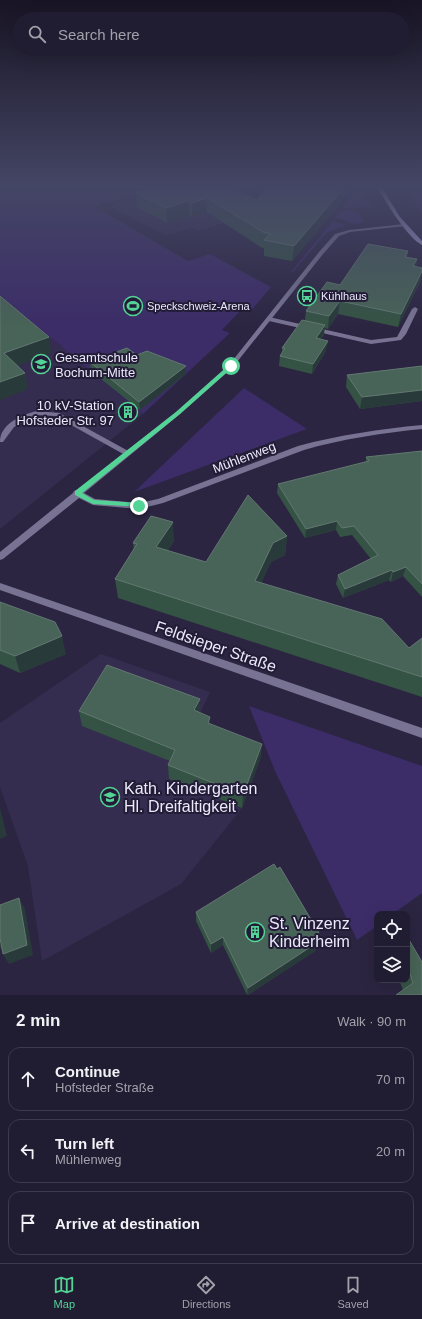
<!DOCTYPE html>
<meta charset="utf-8">
<style>
:root{--surface:#201c31;--page:#282539;--text:#f1f3f6;--muted:#a2a1ab;--line:#3d3a4d;--accent:#53d396}
body{margin:0;font-family:Arial,sans-serif;background:var(--page);color:var(--text)}
.controls{position:absolute;right:12px;bottom:12px;display:grid;overflow:hidden;border-radius:8px;box-shadow:0 4px 16px #0002}
.controls button{width:36px;height:36px;display:grid;place-items:center;padding:0;border:0;border-bottom:1px solid var(--line);background:var(--surface);color:var(--text);font:20px sans-serif}
.stop{position:absolute;width:12px;height:12px;margin:-9px;border:3px solid #53d396;border-radius:50%;background:#fff}
.stop.end{background:#53d396;border-color:#fff;box-shadow:0 1px 4px #0008}
.list{margin:0;padding:0;list-style:none}
h2{display:flex;justify-content:space-between;align-items:center;height:52px;margin:0;padding:0 16px;font-size:17px}
h2 small{font-size:13px;font-weight:400;color:var(--muted)}
.list li{display:grid;grid-template-columns:26px 1fr auto;gap:12px;align-items:center;box-sizing:border-box;height:64px;margin:0 8px 8px;padding:0 8px;border:1px solid var(--line);border-radius:12px}
.list b{display:block;font-size:15px;white-space:nowrap}
.list p{margin:0;font-size:13px;white-space:nowrap;color:var(--muted)}
.list em{font-size:13px;font-style:normal;color:var(--muted)}
.icon{flex:none;width:22px;height:22px;fill:none;stroke:currentColor;stroke-width:2;stroke-linecap:round;stroke-linejoin:round}
.map{position:relative;flex:none;width:422px;height:995px;overflow:hidden}
.search{position:absolute;background:var(--surface);box-shadow:0 4px 16px #0002;left:12px;right:12px;top:12px;height:44px;display:flex;align-items:center;gap:10px;box-sizing:border-box;padding:0 14px;border-radius:22px;color:var(--muted);font-size:15px}
.sheet{height:268px;background:var(--surface)}
nav{display:flex;justify-content:space-around;align-items:center;box-sizing:border-box;height:56px;border-top:1px solid var(--line);background:var(--surface);font-size:11px;color:var(--muted)}
nav a{display:grid;justify-items:center;gap:2px}
nav .on{color:var(--accent)}
.map>svg:first-child{display:block}
.built{fill:#352d4f}
.green{fill:#3c2c68}
.lines{fill:none;stroke-linecap:round;stroke-linejoin:round}
.lane{fill:#787392;fill-rule:evenodd}
.street{fill:#787392;fill-rule:evenodd}
.secondary{fill:#a59cce;fill-rule:evenodd}
.wall{fill:#355344}
.shaded-wall{fill:#293a3a}
.building{fill:#486357;stroke:#627871}
.route{fill:#53d396}
.labels{text-anchor:middle;stroke-width:4;stroke-linejoin:round;paint-order:stroke}
.far-poi-label{font-size:11px;fill:#ebe9fb;stroke:#221c36;text-anchor:start}
.poi-label{font-size:13px;fill:#ebe9fb;stroke:#221c36;text-anchor:start}
.street-label{font-size:13px;fill:#ebe9fb;stroke:#221c36}
.near-street-label{font-size:16px;fill:#ebe9fb;stroke:#221c36}
.near-poi-label{font-size:16px;fill:#ebe9fb;stroke:#221c36;text-anchor:start}
</style>
<div class="map">
<svg width="422" height="995" viewBox="0 0 422 995">
<rect width="100%" height="100%" fill="#2b2541"/>
<g class="built">
<polygon points="164,188 272,188 235,219 199,231 191,228 166,236 110,206"/>
<polygon points="0,296 143,414 0,529"/>
<polygon points="101,654 210,692 169,779 242,808 181,884 42,961 28,866 0,787 0,723"/>
</g>
<g class="green">
<polygon points="0,188 157,188 104,204 102,202 95,207 188,261 210,254 271,287 250,312 241,310 222,330 230,333 143,414 0,296"/>
<polygon points="354,188 362,188 367,203 374,207 343,208"/>
<polygon points="406,188 422,188 422,214 406,189"/>
<polygon points="350,210 358,212 364,222 354,224 335,217 342,211"/>
<polygon points="333,221 346,225 326,233 293,272 291,272"/>
<polygon points="244,388 307,429 134,492"/>
<polygon points="249,706 422,766 422,893 393,914 377,914 377,926 357,940 275,771"/>
</g>
<g class="lines">
<g class="lane">
<polygon points="415,307 418,309 406,334 401,340 371,344 269,321 266,319 269,317 371,340 397,337 412,309"/>
<path d="M37,411L59,413L132,453L128,455H125L55,416L38,415L14,427L3,442H0C0,424 21,415 37,411Z"/>
</g>
<g class="street">
<path d="M404,224H406V226L350,232L339,236L323,254L233,367L180,414L84,493L95,499L139,503L158,499L298,446C339,435 380,429 422,425V429C382,433 342,439 304,450L163,503L139,509L93,505L79,498L3,559L0,560V552L73,493L74,491L77,490L176,412L229,365L319,252L335,234L349,230Z"/>
<polygon points="0,583 422,728 422,738 0,590"/>
</g>
<path class="secondary" d="M378,188H382L400,217L422,241V245C408,238 386,203 378,188Z"/>
</g>
<g class="wall">
<polygon points="266,188 349,188 335,210 292,261 264,256 264,248 262,248 207,212 192,217 189,216 167,223 137,207 136,193 257,200"/>
<polygon points="408,251 407,257 417,259 416,267 421,280 398,327 338,314 328,329 324,328 324,335 321,339 326,351 312,374 279,366 280,356 282,353 282,348 305,320 306,311 340,285"/>
<polygon points="137,355 186,366 186,374 140,410 91,371 90,362"/>
<polygon points="422,366 422,401 360,409 346,387 347,375"/>
<polygon points="422,451 422,597 403,576 391,582 389,580 343,598 336,584 338,575 371,559 352,535 340,537 336,530 305,538 277,493 278,484 366,462 366,457"/>
<polygon points="287,536 285,555 271,562 261,583 409,648 422,638 422,697 118,598 115,579 134,550 133,543 174,541 167,551 206,562"/>
<polygon points="0,602 66,654 20,673 0,664"/>
<polygon points="200,699 200,713 210,724 261,757 242,808 169,779 168,765 170,761 82,726 79,711"/>
<polygon points="196,912 316,940 318,942 315,951 248,995 247,995 223,945 211,953 196,921"/>
<polygon points="407,938 422,995 403,990 399,980 407,980"/>
</g>
<g class="shaded-wall">
<polygon points="342,188 349,188 335,210 292,261 294,246"/>
<polygon points="207,198 207,212 192,217 192,203"/>
<polygon points="188,201 189,216 167,223 166,208"/>
<polygon points="417,259 415,271 413,266"/>
<polygon points="422,271 421,280 398,327 401,314"/>
<polygon points="340,301 338,314 328,329 329,316"/>
<polygon points="325,325 324,335 315,348 316,338"/>
<polygon points="49,337 51,353 8,369 4,353"/>
<polygon points="328,341 326,351 312,374 313,364"/>
<polygon points="186,366 186,374 140,410 139,402"/>
<polygon points="25,373 28,389 0,400 0,382"/>
<polygon points="422,390 422,401 360,409 362,397"/>
<polygon points="337,521 336,530 305,538 306,529"/>
<polygon points="173,522 174,541 158,566 156,547"/>
<polygon points="287,536 285,555 271,562 254,600 255,581 273,543"/>
<polygon points="406,567 403,576 391,582 393,572"/>
<polygon points="392,570 389,580 343,598 345,589"/>
<polygon points="62,636 66,654 20,673 15,656"/>
<polygon points="200,699 200,713 194,710"/>
<polygon points="210,717 210,731 208,723"/>
<polygon points="262,744 261,757 242,808 243,795"/>
<polygon points="0,808 7,836 0,839"/>
<polygon points="19,898 25,909 33,955 9,964 3,954"/>
<polygon points="319,933 316,942 314,936"/>
<polygon points="0,936 6,946 0,949"/>
<polygon points="223,937 223,945 211,953 211,944"/>
<polygon points="318,942 315,951 248,995 247,995 248,988"/>
</g>
<g class="building">
<polygon points="152,188 230,188 257,200 266,188 342,188 337,196 294,246 264,240 270,234 263,232 207,198 192,203 188,201 166,208 136,193"/>
<polygon points="368,244 408,251 405,257 417,259 413,266 422,268 422,271 401,314 340,301 329,316 306,311 327,282 340,285"/>
<polygon points="0,296 49,337 4,353 25,373 0,382"/>
<polygon points="302,320 325,325 316,338 328,341 313,364 280,356 285,348 282,348"/>
<polygon points="127,348 137,355 147,351 186,366 139,402 90,362"/>
<polygon points="422,366 422,390 362,397 347,375"/>
<polygon points="422,451 422,584 406,567 393,572 392,570 345,589 338,575 378,555 354,526 342,528 337,521 306,529 278,484 369,461 366,457"/>
<polygon points="248,495 287,536 273,543 255,581 382,619 409,648 422,638 422,677 115,579 137,544 133,543 151,516 173,522 156,547 206,562"/>
<polygon points="0,602 55,622 62,636 15,656 0,650"/>
<polygon points="107,665 200,699 194,710 210,717 208,723 262,744 243,795 168,765 175,750 79,711"/>
<polygon points="274,864 277,869 280,867 319,933 314,936 318,942 248,988 223,937 211,944 196,912"/>
<polygon points="19,898 27,945 3,954 0,938 0,905"/>
<polygon points="407,938 408,938 422,962 422,995 396,995 413,983 407,965"/>
</g>
<linearGradient id="sky" x2="0" y2="1"><stop stop-color="#181424"/><stop offset="0.57" stop-color="#444665"/><stop offset="1" stop-color="#444665" stop-opacity="0"/></linearGradient>
<rect width="422" height="327" fill="url(#sky)"/>
<polygon class="route" points="229,365 234,366 180,414 82,493 94,500 139,503 141,504 141,507 93,504 75,495 75,491 176,412"/>
<defs>
<g id="bus-ring" transform="scale(1)"><circle r="9.5" fill="#221c36" stroke="#53d396" stroke-width="1.5"/><path d="M-5-6H5V4H4V6H2V4H-2V6H-4V4H-5ZM-3.5-4V0h7V-4ZM-3.5 1.2v1.5H-2V1.2ZM2 1.2v1.5H3.5V1.2Z" fill="#53d396"/></g>
<g id="stadium-ring" transform="scale(1)"><circle r="9.5" fill="#221c36" stroke="#53d396" stroke-width="1.5"/><path d="M0-5a6.5 5 0 1 0 0 10a6.5 5 0 1 0 0-10ZM-3.5-1.8h7v3.6h-7Z" fill="#53d396"/></g>
<g id="school-ring" transform="scale(1)"><circle r="9.5" fill="#221c36" stroke="#53d396" stroke-width="1.5"/><path d="M0-5L7-2L0 1L-7-2ZM-4 1L0 2.5L4 1V4Q0 6-4 4Z" fill="#53d396"/></g>
<g id="building-ring" transform="scale(1)"><circle r="9.5" fill="#221c36" stroke="#53d396" stroke-width="1.5"/><path d="M-4-6H4V6H1V3H-1V6H-4ZM-2.5-4.3h1.7v1.8h-1.7ZM.8-4.3h1.7v1.8H.8ZM-2.5-1h1.7V.8h-1.7ZM.8-1h1.7V.8H.8Z" fill="#53d396"/></g>
</defs>
<g fill-rule="evenodd">
<use href="#bus-ring" x="307" y="296"/>
<use href="#stadium-ring" x="133" y="306"/>
<use href="#school-ring" x="41" y="364"/>
<use href="#building-ring" x="128" y="412"/>
<use href="#school-ring" x="110" y="797"/>
<use href="#building-ring" x="255" y="932"/>
</g>
<g class="labels">
<g class="far-poi-label">
<text x="321" y="300">Kühlhaus</text>
<text x="147" y="310">Speckschweiz-Arena</text>
</g>
<g class="poi-label">
<text x="55" y="362">Gesamtschule<tspan x="55" dy="15">Bochum-Mitte</tspan></text>
<text x="114" y="410" text-anchor="end">10 kV-Station<tspan x="114" dy="15">Hofsteder Str. 97</tspan></text>
</g>
<g class="street-label">
<text transform="translate(244 457) rotate(-21)" y="5">Mühlenweg</text>
</g>
<g class="near-street-label">
<text transform="translate(216 646) rotate(19)" y="6">Feldsieper Straße</text>
</g>
<g class="near-poi-label">
<text x="124" y="794">Kath. Kindergarten<tspan x="124" dy="18">Hl. Dreifaltigkeit</tspan></text>
<text x="269" y="929">St. Vinzenz<tspan x="269" dy="18">Kinderheim</tspan></text>
</g>
</g>
</svg>
<div class="controls">
<button><svg class="icon" aria-label="locate" viewBox="0 0 24 24"><circle cx="12" cy="12" r="6"/><path d="M12 2v4M12 18v4M2 12h4M18 12h4"/></svg></button>
<button><svg class="icon" aria-label="layers" viewBox="0 0 24 24"><path d="M12 4l9 5-9 5-9-5zM3 14l9 5 9-5"/></svg></button>
</div>
<div class="stop" style="left:231px;top:366px"></div>
<div class="stop end" style="left:139px;top:506px"></div>
<div class="search"><svg class="icon" aria-label="search" viewBox="0 0 24 24"><circle cx="10" cy="10" r="6"/><path d="M15 15l6 6"/></svg>Search here</div>
</div>
<section class="sheet">
<h2>2 min<small>Walk · 90 m</small></h2>
<ul class="list">
<li><svg class="icon" aria-label="ahead" viewBox="0 0 24 24"><path d="M12 20V5M6 11l6-6 6 6"/></svg><div><b>Continue</b><p>Hofsteder Straße</p></div><em>70 m</em></li>
<li><svg class="icon" aria-label="left" viewBox="0 0 24 24"><path d="M17 20v-9H6M10 6l-5 5 5 5"/></svg><div><b>Turn left</b><p>Mühlenweg</p></div><em>20 m</em></li>
<li><svg class="icon" aria-label="arrive" viewBox="0 0 24 24"><path d="M6 21V4h12l-3 4 3 4H6"/></svg><div><b>Arrive at destination</b></div></li>
</ul>
</section>
<nav>
<a class="on"><svg class="icon" aria-label="map" viewBox="0 0 24 24"><path d="M3 6l6-2 6 2 6-2v14l-6 2-6-2-6 2zM9 4v14M15 6v14"/></svg>Map</a>
<a><svg class="icon" aria-label="directions" viewBox="0 0 24 24"><path d="M12 3l9 9-9 9-9-9zM9 14v-3h6M13 9l2 2-2 2"/></svg>Directions</a>
<a><svg class="icon" aria-label="saved" viewBox="0 0 24 24"><path d="M7 4h10v16l-5-4-5 4z"/></svg>Saved</a>
</nav>
